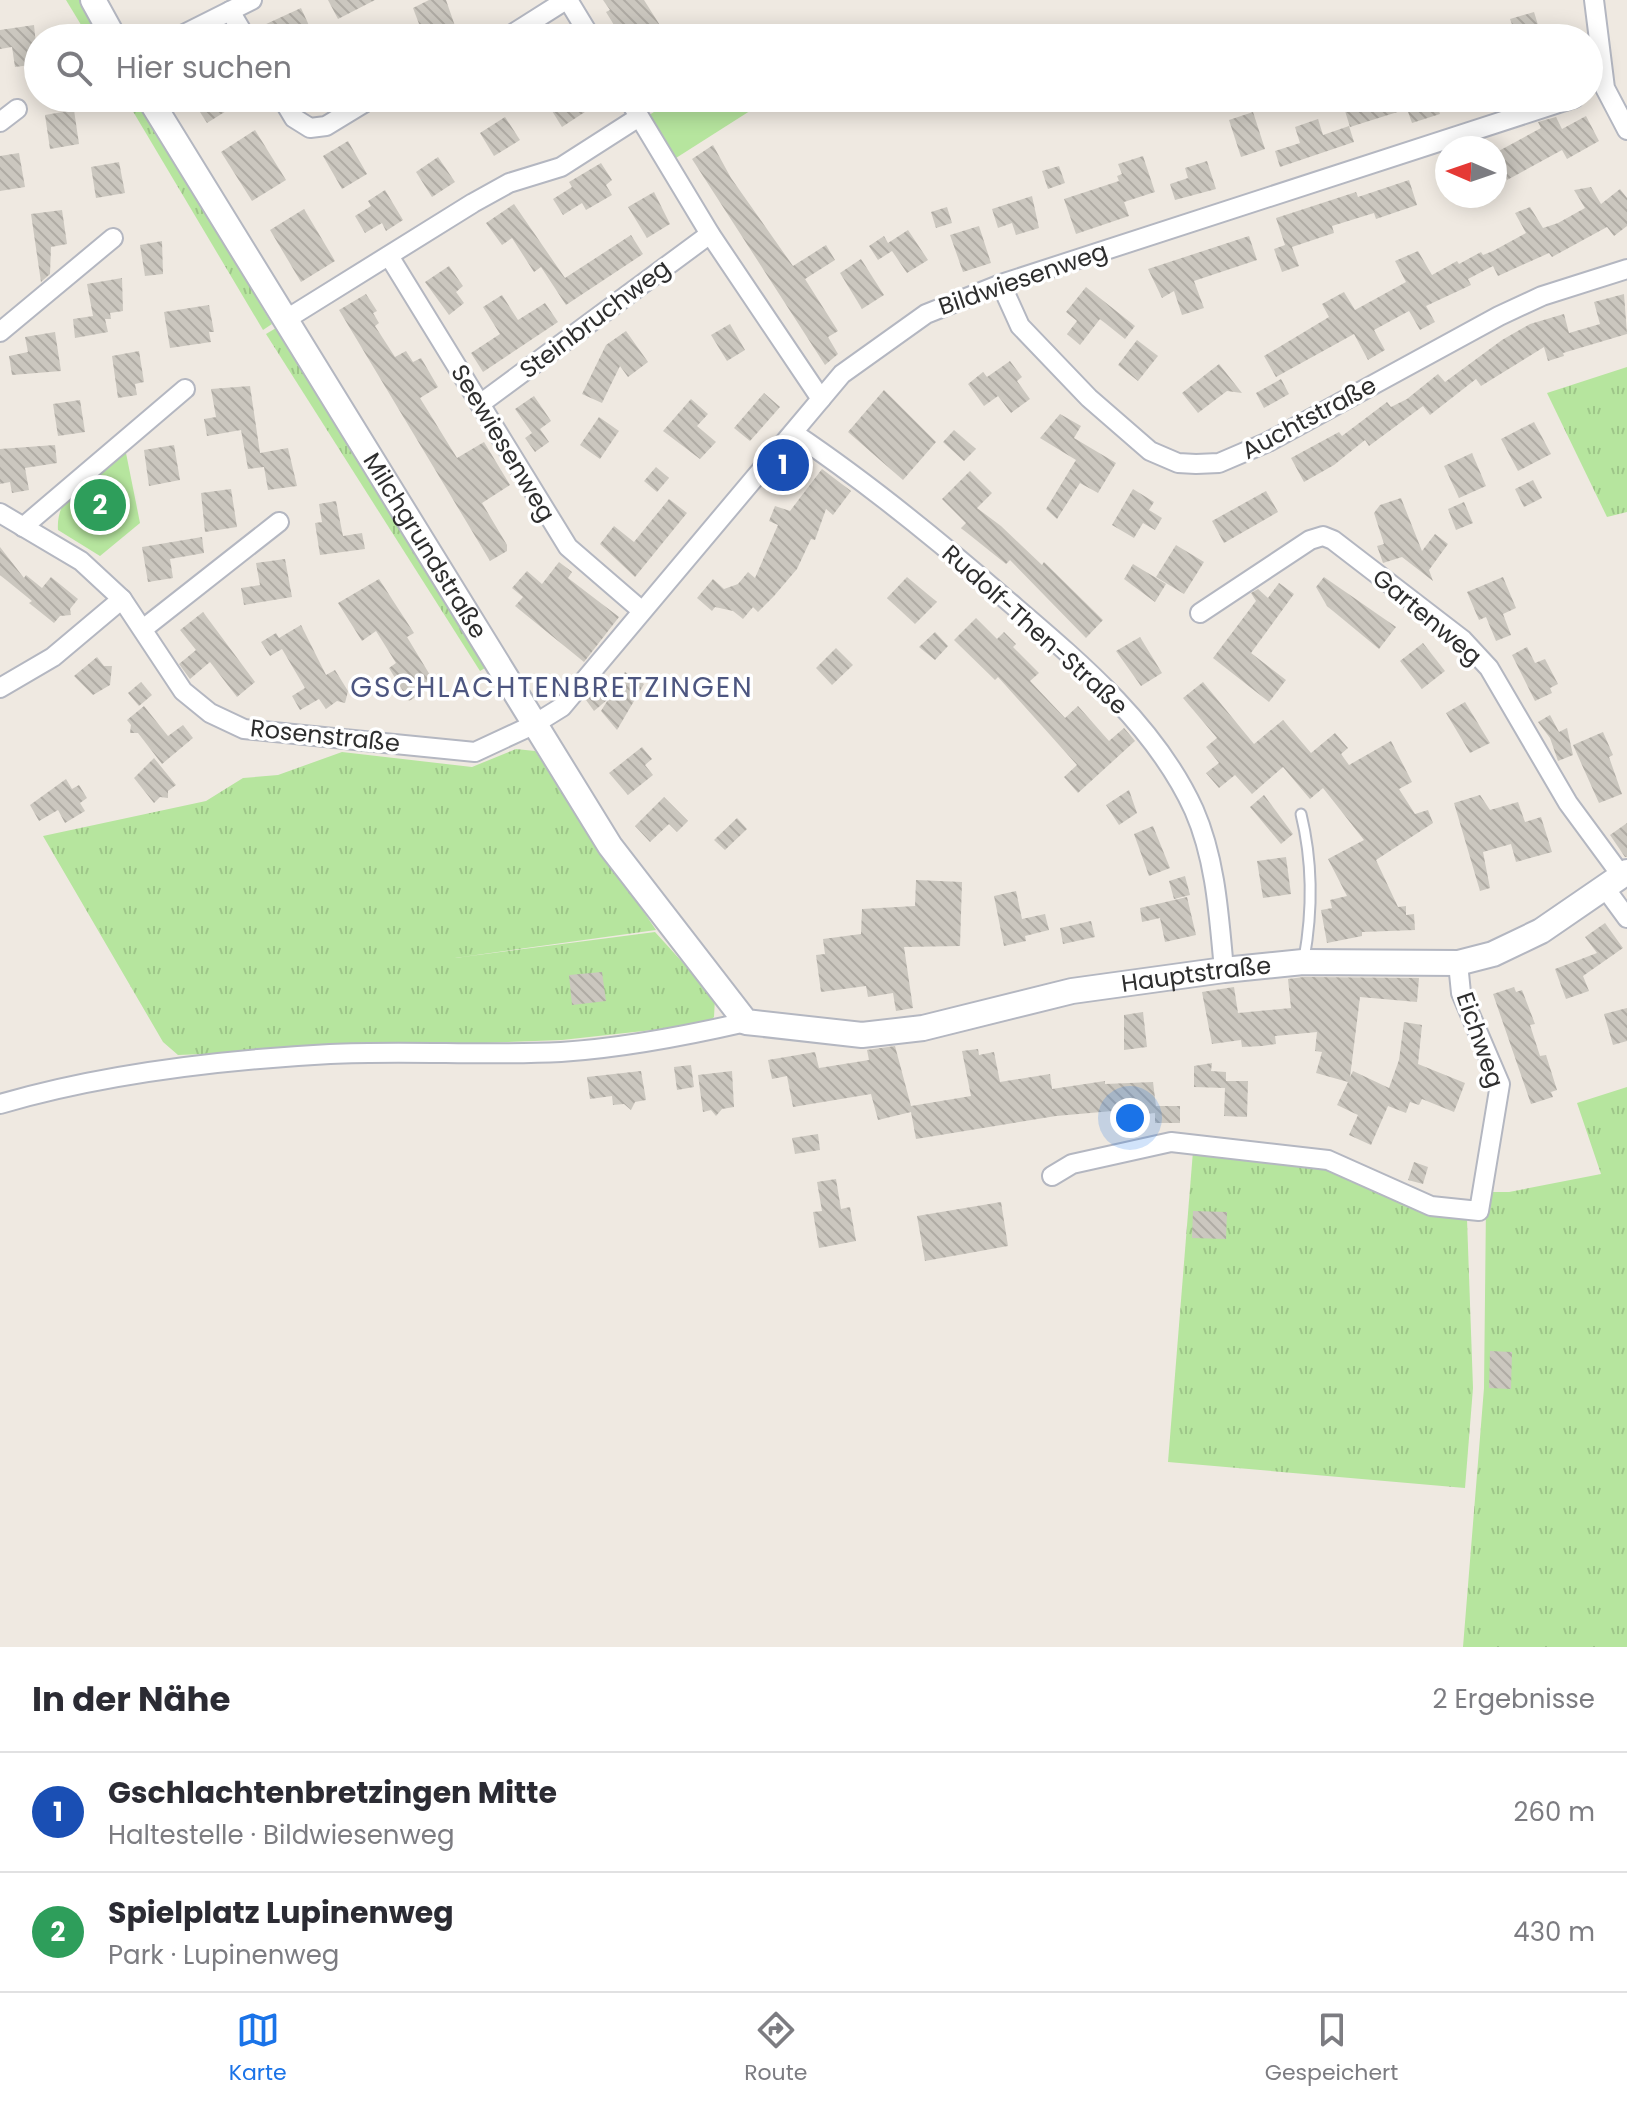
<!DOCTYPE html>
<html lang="de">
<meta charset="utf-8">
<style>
:root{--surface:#fff;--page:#f2f2f3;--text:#2b2b33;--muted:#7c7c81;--line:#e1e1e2;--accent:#1a73e8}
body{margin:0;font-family:Poppins,sans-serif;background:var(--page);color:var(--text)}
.compass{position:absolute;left:1435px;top:136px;width:72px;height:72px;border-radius:50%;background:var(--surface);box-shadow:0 4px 20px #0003;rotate:272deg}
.you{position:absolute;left:1130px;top:1118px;width:28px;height:28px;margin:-20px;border:6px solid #fff;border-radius:50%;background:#1a73e8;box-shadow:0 0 0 12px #1a73e833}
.badge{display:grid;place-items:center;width:52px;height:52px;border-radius:50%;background:var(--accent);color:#fff;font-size:26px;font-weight:700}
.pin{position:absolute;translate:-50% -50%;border:4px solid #fff;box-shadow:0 2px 8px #0006}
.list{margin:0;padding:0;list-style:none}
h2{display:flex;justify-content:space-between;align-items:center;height:104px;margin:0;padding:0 32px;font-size:34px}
h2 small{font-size:26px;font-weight:400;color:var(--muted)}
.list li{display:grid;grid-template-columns:52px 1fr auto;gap:24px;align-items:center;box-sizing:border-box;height:120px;padding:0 32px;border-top:2px solid var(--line)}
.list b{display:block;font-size:30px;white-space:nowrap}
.list p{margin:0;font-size:26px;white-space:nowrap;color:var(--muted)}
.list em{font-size:26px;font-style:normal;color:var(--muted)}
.icon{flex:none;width:44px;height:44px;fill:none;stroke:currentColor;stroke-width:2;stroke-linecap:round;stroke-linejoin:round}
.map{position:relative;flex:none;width:1627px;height:1647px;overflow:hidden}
.search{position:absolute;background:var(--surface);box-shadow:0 4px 20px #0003;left:24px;right:24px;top:24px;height:88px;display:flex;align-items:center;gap:20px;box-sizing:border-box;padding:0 28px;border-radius:44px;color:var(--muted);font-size:30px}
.sheet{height:344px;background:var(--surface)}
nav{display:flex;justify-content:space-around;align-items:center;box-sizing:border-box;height:112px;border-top:2px solid var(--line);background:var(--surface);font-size:22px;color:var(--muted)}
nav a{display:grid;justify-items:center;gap:4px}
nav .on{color:var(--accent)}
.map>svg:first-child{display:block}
.grass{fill:url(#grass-tufts)}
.park{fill:#b6e59e}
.building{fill:url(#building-back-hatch)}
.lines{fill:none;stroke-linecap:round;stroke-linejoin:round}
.service-casing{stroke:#b4b7c1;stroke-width:13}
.minor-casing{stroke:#b4b7c1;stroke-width:22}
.tertiary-casing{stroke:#b4b7c1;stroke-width:28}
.service{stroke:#fff;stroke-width:9}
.minor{stroke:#fff;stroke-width:18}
.tertiary{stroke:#fff;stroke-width:24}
.labels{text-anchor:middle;stroke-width:7;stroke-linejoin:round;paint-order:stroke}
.street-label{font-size:24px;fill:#2e2e2e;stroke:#fff}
.quarter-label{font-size:28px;letter-spacing:2px;fill:#4d5680;stroke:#fff}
</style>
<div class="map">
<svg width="1627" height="1647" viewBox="0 0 1627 1647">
<defs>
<pattern id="grass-tufts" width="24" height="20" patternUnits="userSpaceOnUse" patternTransform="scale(2)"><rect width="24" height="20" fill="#b6e59e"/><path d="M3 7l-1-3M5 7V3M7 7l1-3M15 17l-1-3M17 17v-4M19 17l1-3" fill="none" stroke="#9dc588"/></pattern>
<pattern id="building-back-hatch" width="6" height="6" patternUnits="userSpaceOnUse" patternTransform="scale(2)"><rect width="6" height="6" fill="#cbc7bf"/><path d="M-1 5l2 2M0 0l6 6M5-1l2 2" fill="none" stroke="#afaba4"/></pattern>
</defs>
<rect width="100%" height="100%" fill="#efe9e1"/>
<g class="grass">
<polygon points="66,0 80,0 101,38 89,38"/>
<polygon points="125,98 137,98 272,324 263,330"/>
<polygon points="276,328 485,668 480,671 266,334"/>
<polygon points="1627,367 1627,512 1607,517 1547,393"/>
<polygon points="516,749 535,751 656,930 455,958 655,932 715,998 714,1017 707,1024 562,1040 178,1055 163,1042 43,836 206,801 243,778 278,775 342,752 472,767"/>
<polygon points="1627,1087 1627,1647 1463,1647 1484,1388 1486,1204 1489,1192 1509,1192 1601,1174 1577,1103"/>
<polygon points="1193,1151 1328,1167 1467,1219 1473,1388 1465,1488 1168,1462"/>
</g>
<g class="park">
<polygon points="677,98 746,98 753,109 676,158 649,115"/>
<path d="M125,448L140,523L100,556L58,530C55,491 97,470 125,448Z"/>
</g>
<g class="building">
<polygon points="328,0 375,0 338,19"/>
<polygon points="429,0 446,0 455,26 424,37 413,8"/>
<polygon points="603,0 644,0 668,38 622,38 606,12 610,10"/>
<polygon points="301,8 312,32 300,38 270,38 264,25"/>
<polygon points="1534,12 1542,38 1517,38 1510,19"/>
<polygon points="34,25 38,64 15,67 12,47 0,49 0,30"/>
<polygon points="191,98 247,98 207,123"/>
<polygon points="544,98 585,98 591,108 562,127"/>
<polygon points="1341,98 1435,98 1440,114 1412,123 1407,109 1350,127"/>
<polygon points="74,110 79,144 50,149 45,115"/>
<polygon points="1253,112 1265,149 1241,157 1229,120"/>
<polygon points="1586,116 1599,141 1567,159 1562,150 1507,180 1495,153 1541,128 1538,122 1556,117 1562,129"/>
<polygon points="505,117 520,140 494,156 480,133"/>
<polygon points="1318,119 1323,135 1349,126 1354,142 1280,167 1275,151 1300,143 1295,127"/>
<polygon points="255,130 286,180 252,201 221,152"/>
<polygon points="348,141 367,174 342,189 323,156"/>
<polygon points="713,145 731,178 793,266 826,245 835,260 805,279 838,331 828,337 838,354 825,365 692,159"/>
<polygon points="19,153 25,187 0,191 0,156"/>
<polygon points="1143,156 1155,192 1124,202 1129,216 1076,234 1064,199 1119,181 1117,176 1122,174 1118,164"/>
<polygon points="438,157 455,182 432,197 416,172"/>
<polygon points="1207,161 1216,189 1175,200 1170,184 1188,178 1185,168"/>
<polygon points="119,162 125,193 96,198 91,167"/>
<polygon points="601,163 612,180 606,185 612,195 586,210 582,203 563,215 553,199 572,187 569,182"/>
<polygon points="1059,166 1065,183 1048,189 1042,171"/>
<polygon points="1409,180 1417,205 1376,219 1374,213 1332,226 1334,233 1292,247 1299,266 1282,272 1274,249 1285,245 1276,218 1356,192 1358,197"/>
<polygon points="1591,187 1601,204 1620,189 1627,198 1627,226 1614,236 1607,227 1552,257 1549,253 1498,276 1493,266 1468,279 1471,285 1426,306 1435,322 1420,330 1409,311 1374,330 1385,350 1368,360 1354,334 1276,377 1264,356 1329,317 1322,304 1344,292 1355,310 1406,282 1395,261 1418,251 1432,275 1457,261 1459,264 1481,252 1483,255 1493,251 1526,233 1515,213 1530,207 1543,228 1558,223 1585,208 1574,190"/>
<polygon points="385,190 403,220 386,231 382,223 365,233 355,216 371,206 368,201"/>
<polygon points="654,192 670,224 647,238 628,207"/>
<polygon points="1032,196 1039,228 1016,235 1012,223 998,228 992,209"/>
<polygon points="514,204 565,278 631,235 643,254 566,305 541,267 534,272 512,238 502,245 486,223"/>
<polygon points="947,207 952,223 936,228 931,212"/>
<polygon points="304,209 335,261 301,282 270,230"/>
<polygon points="62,210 67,244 51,247 50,274 41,282 31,214"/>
<polygon points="979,226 991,263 963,272 950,235"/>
<polygon points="908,230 928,260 907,273 892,251 878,260 869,246 884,236 888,243"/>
<polygon points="1249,236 1257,260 1194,281 1204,308 1182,315 1174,291 1162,298 1148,269"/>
<polygon points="162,241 163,274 145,276 140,245"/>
<polygon points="861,259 884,295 862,309 840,273"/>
<polygon points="449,266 463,286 456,292 464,303 449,315 425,282"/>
<polygon points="122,278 123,311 110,313 111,319 105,319 108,332 75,338 73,319 93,316 87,284"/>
<polygon points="1086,287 1135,326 1125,339 1100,319 1080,345 1067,334 1077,321 1066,312"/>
<polygon points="366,294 377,311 373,313 379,323 375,326 395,357 406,351 413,362 421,358 438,387 420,398 457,458 484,442 510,485 482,503 507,545 507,551 490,561 339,310"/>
<polygon points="1624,294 1627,334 1563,353 1564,356 1548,361 1544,347 1481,386 1476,379 1430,415 1423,406 1369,446 1365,440 1334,465 1304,482 1291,458 1339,432 1342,436 1387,402 1391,407 1407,399 1438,374 1445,382 1502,340 1530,324 1564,314 1569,333 1600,324 1594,302"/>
<polygon points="502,295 518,320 545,303 558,322 483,372 471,353 500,334 483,307"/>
<polygon points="209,305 214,332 209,332 211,342 170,348 164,312"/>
<polygon points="730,324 745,350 727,361 711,335"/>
<polygon points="626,331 648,362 628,377 620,366 602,403 582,394 606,345"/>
<polygon points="55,332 61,371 12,375 9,356 28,352 25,337"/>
<polygon points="1137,340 1158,356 1138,381 1118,365"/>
<polygon points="139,351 144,382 135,384 137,395 118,398 112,356"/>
<polygon points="1010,361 1022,377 1017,381 1030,399 1011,413 998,396 984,406 968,384 983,372 987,377"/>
<polygon points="1219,364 1242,393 1227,391 1198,413 1182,393"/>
<polygon points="1281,379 1289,394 1264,408 1256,393"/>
<polygon points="250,386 260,453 288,448 297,486 268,490 264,467 248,469 241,430 207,436 204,419 216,417 211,389"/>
<polygon points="884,390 936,442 903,480 848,432"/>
<polygon points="764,393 780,407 750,441 734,428"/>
<polygon points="534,396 551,421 540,429 549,442 535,452 525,438 532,433 515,409"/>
<polygon points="691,399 708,414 697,426 716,442 700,459 663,431"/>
<polygon points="80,400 85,432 58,436 53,404"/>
<polygon points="1060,414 1081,426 1074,438 1116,463 1098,493 1080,483 1057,519 1046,509 1076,460 1040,438"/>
<polygon points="599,417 619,431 600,459 580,445"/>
<polygon points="1534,422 1551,454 1518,471 1501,439"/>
<polygon points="954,430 976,449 964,461 943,442"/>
<polygon points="55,445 57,463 25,468 29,490 12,493 10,482 0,484 0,449"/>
<polygon points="174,445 180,480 149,486 144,450"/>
<polygon points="1472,453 1486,486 1459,498 1444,466"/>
<polygon points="656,467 669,478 657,492 644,481"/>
<polygon points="822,469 851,491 833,515 826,509 815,540 811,539 797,569 774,596 758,612 753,607 743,619 733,611 715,607 712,611 697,598 713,579 724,589 738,584 748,572 755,578 778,525 769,521 775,506 790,511"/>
<polygon points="970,471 992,493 977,508 1001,526 1042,565 1044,562 1103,620 1086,638 1010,560 1006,564 961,528 966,523 942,499"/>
<polygon points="1533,480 1542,498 1524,507 1515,489"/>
<polygon points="231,489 237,527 205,532 201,493"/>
<polygon points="1133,489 1154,502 1149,510 1162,518 1155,530 1143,523 1134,538 1112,525"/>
<polygon points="1266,491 1278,512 1224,543 1212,521"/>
<polygon points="1401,498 1422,551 1435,534 1448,544 1429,570 1433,581 1402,557 1383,563 1377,546 1384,544 1374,513 1380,505"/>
<polygon points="669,499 687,513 635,577 600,544 614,526 634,542"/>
<polygon points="336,501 343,536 362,533 365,549 320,555 315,523 322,522 319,504"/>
<polygon points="1464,502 1473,523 1456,530 1448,509"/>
<polygon points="202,537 204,553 170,559 173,578 148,582 142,547"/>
<polygon points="1176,545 1204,562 1184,594 1156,577"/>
<polygon points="0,547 24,578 26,575 42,588 51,577 78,599 70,609 71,615 60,616 54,623 29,603 32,601 0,575"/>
<polygon points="285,559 292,597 244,605 241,588 260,585 256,563"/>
<polygon points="559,562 572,572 568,578 619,617 584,662 515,606 523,597 512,588 527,571 542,584"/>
<polygon points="1133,564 1166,584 1155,602 1124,579"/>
<polygon points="907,577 937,602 915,624 887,598"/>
<polygon points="1324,577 1396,627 1379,649 1327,606 1316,587"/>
<polygon points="1503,577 1516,608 1503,614 1511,635 1496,641 1486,617 1479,620 1467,592"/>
<polygon points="379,579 414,633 407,637 436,685 409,701 389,668 396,663 376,631 362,641 338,603"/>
<polygon points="1279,583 1294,594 1251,653 1286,680 1269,702 1213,658 1256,601 1251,593 1258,589 1268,598"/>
<polygon points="203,612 255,682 237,697 210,662 190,679 179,664 196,650 180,630"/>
<polygon points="976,618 997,639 1004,632 1016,644 1013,647 1039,673 1030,681 1065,718 1078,706 1109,741 1124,728 1135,741 1078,793 1064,777 1077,765 998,677 995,680 954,640"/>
<polygon points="301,625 326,675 335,670 348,691 345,703 337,701 326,709 319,699 300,710 292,696 305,688 282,649 270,656 261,642 276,633 279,638"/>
<polygon points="935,632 948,646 935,660 919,647"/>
<polygon points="1140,637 1162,673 1141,686 1116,651"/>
<polygon points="1423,643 1445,671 1422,689 1400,661"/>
<polygon points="1527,647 1535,663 1545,659 1558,684 1550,688 1552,693 1535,701 1512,655"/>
<polygon points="836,648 853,665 832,685 816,668"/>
<polygon points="97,657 104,666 112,666 110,685 93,695 74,676"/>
<polygon points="625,672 644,684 617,730 601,711"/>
<polygon points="141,682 152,695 139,706 128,693"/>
<polygon points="1203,682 1254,744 1283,720 1311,753 1335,733 1348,748 1341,754 1349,765 1391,741 1412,782 1399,789 1415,814 1428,810 1433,823 1376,860 1398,907 1406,906 1406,915 1414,914 1415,930 1362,932 1362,936 1327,943 1321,910 1332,908 1330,900 1347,896 1328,859 1364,840 1323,788 1310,799 1283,767 1252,794 1235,775 1219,788 1206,773 1219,763 1206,747 1217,738 1183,698"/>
<polygon points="597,687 607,700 594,711 586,700"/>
<polygon points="1465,702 1490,743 1470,753 1446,713"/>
<polygon points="144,706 168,736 183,725 193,738 162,764 138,733 130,733 131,725 127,720"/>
<polygon points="1550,715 1559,732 1567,728 1573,755 1558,761 1550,738 1538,722"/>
<polygon points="1603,732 1613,755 1609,757 1622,794 1599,803 1573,745"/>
<polygon points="642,747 652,759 645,765 653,775 628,795 609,773"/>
<polygon points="154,758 176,785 168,791 168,798 160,797 154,803 134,778"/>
<polygon points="66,779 72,789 79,785 87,798 80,803 85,811 65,823 58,810 39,821 30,805"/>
<polygon points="1129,790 1137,813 1119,825 1106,805"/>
<polygon points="1264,795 1293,834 1281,844 1250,807"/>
<polygon points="1480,795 1490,810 1518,802 1525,822 1541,817 1552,852 1516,862 1511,844 1483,852 1490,888 1480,891 1454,803"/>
<polygon points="664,797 688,821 677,832 669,824 650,842 635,826"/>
<polygon points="737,818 747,829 725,850 714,840"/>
<polygon points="1627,823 1627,857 1625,857 1610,835"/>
<polygon points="1153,826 1170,868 1149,876 1134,834"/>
<polygon points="1286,857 1291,894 1263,898 1257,861"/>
<polygon points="1185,876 1190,895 1174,899 1169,881"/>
<polygon points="916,880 962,882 960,946 904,947 913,1008 896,1011 893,993 868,997 866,986 821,992 816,955 825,954 823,939 861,934 862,909 915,906"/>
<polygon points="1016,891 1022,919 1045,914 1049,930 1025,936 1026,941 1004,946 994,896"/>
<polygon points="1187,897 1196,935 1165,942 1160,918 1142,922 1140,908"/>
<polygon points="1091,921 1095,937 1063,944 1060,928"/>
<polygon points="1605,923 1623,948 1583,976 1589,991 1566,999 1555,969 1597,953 1585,937"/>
<polygon points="602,972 606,1001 572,1005 569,975"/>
<polygon points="1304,977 1419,978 1417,1002 1360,997 1350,1077 1353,1071 1389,1088 1399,1060 1404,1022 1422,1025 1418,1064 1465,1083 1454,1112 1422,1099 1419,1105 1410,1102 1406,1113 1388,1106 1371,1145 1349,1135 1358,1115 1337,1105 1348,1082 1316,1073 1322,1052 1315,1051 1317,1032 1275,1036 1276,1044 1262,1046 1242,1047 1241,1040 1212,1044 1202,992 1234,987 1238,1013 1291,1008 1288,979"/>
<polygon points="1514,987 1516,992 1522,990 1535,1024 1530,1025 1540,1056 1546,1055 1557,1090 1551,1092 1553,1097 1531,1104 1493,994"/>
<polygon points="1627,1008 1627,1041 1613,1045 1604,1014"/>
<polygon points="1143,1012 1147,1047 1124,1050 1124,1015"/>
<polygon points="895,1046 911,1106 971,1096 962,1051 978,1049 979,1055 994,1052 1000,1082 1050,1074 1052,1089 1105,1081 1105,1084 1153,1082 1156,1106 1180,1106 1180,1123 1155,1123 1155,1113 1124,1116 1124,1110 1056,1116 916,1139 911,1112 878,1120 871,1094 793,1107 787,1076 772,1079 768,1060 815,1052 819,1068 869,1060 867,1050"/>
<polygon points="1212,1063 1211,1071 1226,1072 1226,1081 1248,1081 1247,1117 1224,1116 1225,1088 1194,1087 1194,1066"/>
<polygon points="691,1065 694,1087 677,1090 674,1067"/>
<polygon points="641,1071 646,1100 635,1102 631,1110 624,1104 613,1105 612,1096 590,1099 587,1077"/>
<polygon points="732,1071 734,1107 722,1109 716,1116 711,1110 703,1112 698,1075"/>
<polygon points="818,1134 820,1150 795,1154 792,1138"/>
<polygon points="1414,1162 1428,1167 1423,1184 1408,1180"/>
<polygon points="836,1179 841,1209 850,1207 856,1241 819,1248 813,1212 822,1211 817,1182"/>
<polygon points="1001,1202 1008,1246 925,1261 917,1216"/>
<polygon points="1193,1211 1227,1212 1226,1239 1192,1238"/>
<polygon points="1490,1351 1512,1352 1511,1389 1489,1388"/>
</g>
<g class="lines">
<g class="service-casing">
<path id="service" d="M1301,814C1313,863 1313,909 1304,959"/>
</g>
<g class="minor-casing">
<g id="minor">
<polyline points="568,0 591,38"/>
<polyline points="1594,0 1605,88 1627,130"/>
<polyline points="230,11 246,38"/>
<polyline points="176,38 252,0"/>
<polyline points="506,38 566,0"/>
<polyline points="282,98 294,118 310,128 326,126 372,98"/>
<polyline points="628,98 710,234 821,399"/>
<polyline points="0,122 17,109"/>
<polyline points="389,256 568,547 641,610"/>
<polyline points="1001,284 1020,326 1089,398 1150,451 1178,463 1196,464 1219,463 1268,442 1499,316 1542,296 1627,269"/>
<polyline points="285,320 473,203 509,183 561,167 639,117"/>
<polyline points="0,332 113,238"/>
<polyline points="480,404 710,234"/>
<path d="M795,434C868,483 934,537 1001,595C1072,656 1154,722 1194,810C1216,860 1219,917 1224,970"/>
<polyline points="0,513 81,561 122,599 183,691 210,713 244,729 475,752 533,725 562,707 842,374 926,314 1001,284 1574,98"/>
<polyline points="23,527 185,389"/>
<polyline points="1200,613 1310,540 1323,536 1333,540 1463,640 1489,668 1568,803 1621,875"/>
<polyline points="143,629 279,522"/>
<polyline points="0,688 53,657 122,599"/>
<polyline points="1605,888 1627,918"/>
<path d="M0,1104C106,1073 219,1060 330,1054C407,1050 484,1056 561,1052C624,1048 685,1036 746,1022"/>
<polyline points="1052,1176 1072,1164 1171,1142 1328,1160 1431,1206 1479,1211 1500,1084 1461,993 1458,963"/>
</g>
</g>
<g class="tertiary-casing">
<g id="tertiary">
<polyline points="93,0 114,38"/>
<path id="s1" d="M149,98L610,846L746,1022L862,1035L923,1028L1072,991L1224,970L1303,962L1458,963L1493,954L1541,931L1627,872"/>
</g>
</g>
<use href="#service" class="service"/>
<use href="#minor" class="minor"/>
<use href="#tertiary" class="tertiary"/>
</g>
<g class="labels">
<g class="street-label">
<text transform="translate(1023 279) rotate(-19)" y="8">Bildwiesenweg</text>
<text transform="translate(595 319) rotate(-37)" y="8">Steinbruchweg</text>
<text transform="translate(1309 418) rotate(-28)" y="8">Auchtstraße</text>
<text transform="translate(503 443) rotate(59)" y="8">Seewiesenweg</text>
<text dy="8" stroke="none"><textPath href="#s1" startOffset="526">Milchgrundstraße</textPath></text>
<text transform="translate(1427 617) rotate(40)" y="8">Gartenweg</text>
<text transform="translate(1035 630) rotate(42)" y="8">Rudolf-Then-Straße</text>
<text transform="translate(325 736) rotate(6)" y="8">Rosenstraße</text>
<text dy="8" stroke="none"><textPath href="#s1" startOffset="1558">Hauptstraße</textPath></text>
<text transform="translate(1480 1040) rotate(71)" y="8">Eichweg</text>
</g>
<g class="quarter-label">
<text x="552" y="697">GSCHLACHTENBRETZINGEN</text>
</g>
</g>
</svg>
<svg class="compass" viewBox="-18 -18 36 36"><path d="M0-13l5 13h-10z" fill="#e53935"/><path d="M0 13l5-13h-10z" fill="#7c7c81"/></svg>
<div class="you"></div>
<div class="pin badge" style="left:783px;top:465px;background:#1a4fb4">1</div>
<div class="pin badge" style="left:100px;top:505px;background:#2e9e5b">2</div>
<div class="search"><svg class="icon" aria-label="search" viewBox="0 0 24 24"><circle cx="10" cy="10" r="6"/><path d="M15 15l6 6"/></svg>Hier suchen</div>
</div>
<section class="sheet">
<h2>In der Nähe<small>2 Ergebnisse</small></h2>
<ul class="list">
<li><span class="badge" style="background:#1a4fb4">1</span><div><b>Gschlachtenbretzingen Mitte</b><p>Haltestelle · Bildwiesenweg</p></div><em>260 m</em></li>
<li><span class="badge" style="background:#2e9e5b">2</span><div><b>Spielplatz Lupinenweg</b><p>Park · Lupinenweg</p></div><em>430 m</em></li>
</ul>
</section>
<nav>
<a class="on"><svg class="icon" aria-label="map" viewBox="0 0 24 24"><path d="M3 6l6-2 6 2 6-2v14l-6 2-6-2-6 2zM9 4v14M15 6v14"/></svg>Karte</a>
<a><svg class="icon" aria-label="directions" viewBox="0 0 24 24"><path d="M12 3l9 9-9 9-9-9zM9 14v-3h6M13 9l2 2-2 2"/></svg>Route</a>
<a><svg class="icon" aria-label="saved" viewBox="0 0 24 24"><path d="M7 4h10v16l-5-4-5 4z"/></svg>Gespeichert</a>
</nav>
